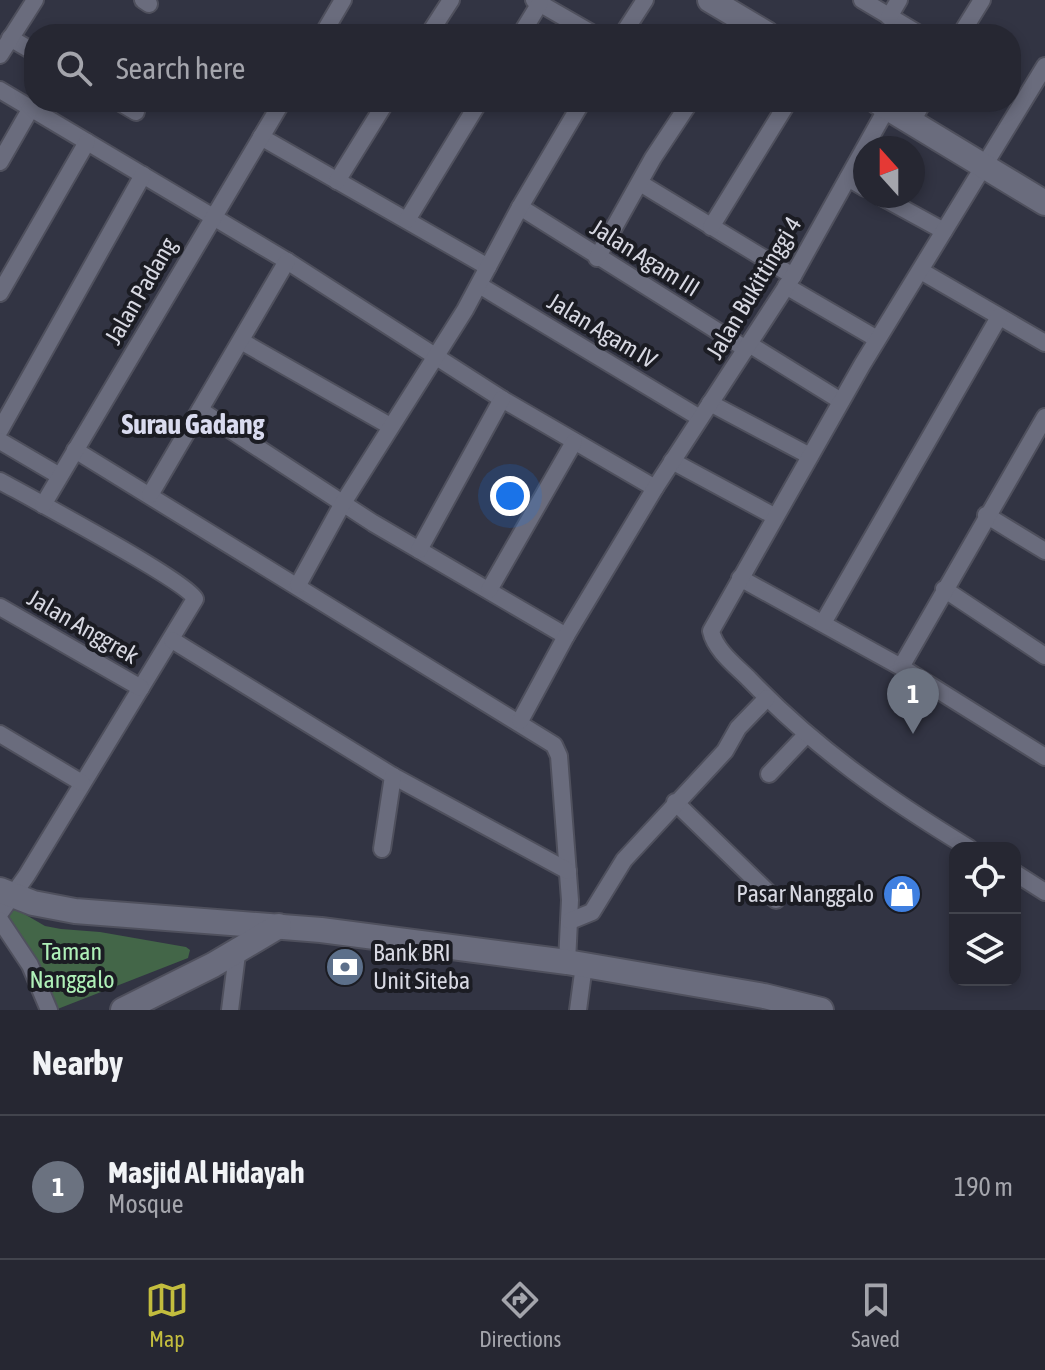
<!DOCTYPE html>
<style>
:root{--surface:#262732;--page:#2e2f3a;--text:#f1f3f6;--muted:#a4a5ac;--line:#42444d;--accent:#c3bd3e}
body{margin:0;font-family:"Asap Condensed",sans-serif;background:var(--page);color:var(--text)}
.controls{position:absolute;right:24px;bottom:24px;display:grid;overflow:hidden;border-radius:16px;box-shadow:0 4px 12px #0003}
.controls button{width:72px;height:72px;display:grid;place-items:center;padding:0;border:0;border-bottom:2px solid var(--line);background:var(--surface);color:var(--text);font:40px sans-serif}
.compass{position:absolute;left:853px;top:136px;width:72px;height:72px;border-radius:50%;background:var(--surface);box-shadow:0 4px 12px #0003;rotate:339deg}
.you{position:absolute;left:510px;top:496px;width:28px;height:28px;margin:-20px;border:6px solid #fff;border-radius:50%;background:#1a73e8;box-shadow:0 0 0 12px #1a73e833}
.badge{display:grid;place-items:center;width:52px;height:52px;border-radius:50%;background:var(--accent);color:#fff;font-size:26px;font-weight:700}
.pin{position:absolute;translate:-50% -66px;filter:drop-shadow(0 2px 4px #0008)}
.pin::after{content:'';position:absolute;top:42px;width:28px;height:24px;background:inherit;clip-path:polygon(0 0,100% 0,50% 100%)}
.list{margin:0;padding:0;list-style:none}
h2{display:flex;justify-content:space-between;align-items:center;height:104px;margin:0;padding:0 32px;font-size:34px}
h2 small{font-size:26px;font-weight:400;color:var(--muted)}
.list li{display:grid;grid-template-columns:52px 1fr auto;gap:24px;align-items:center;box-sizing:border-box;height:144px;padding:0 32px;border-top:2px solid var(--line)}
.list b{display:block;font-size:30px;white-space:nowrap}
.list p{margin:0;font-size:26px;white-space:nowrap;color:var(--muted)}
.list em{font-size:26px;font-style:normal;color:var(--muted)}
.icon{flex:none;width:44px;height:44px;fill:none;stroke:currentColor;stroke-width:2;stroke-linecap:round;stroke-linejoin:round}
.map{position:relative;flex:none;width:1045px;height:1010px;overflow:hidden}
.search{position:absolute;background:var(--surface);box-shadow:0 4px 12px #0003;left:24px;right:24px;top:24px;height:88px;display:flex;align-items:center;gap:20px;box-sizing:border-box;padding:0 28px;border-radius:32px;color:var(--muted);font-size:30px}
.sheet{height:248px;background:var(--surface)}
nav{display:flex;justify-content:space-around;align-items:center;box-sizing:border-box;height:112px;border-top:2px solid var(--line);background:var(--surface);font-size:22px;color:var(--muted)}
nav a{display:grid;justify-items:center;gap:4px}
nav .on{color:var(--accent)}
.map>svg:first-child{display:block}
.green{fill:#436648}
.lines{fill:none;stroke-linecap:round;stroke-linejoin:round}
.street-casing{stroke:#4f505d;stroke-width:20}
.secondary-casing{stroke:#4f505d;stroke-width:28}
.street{stroke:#6a6c7d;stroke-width:16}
.secondary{stroke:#6a6c7d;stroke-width:24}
.labels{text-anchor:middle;stroke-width:8;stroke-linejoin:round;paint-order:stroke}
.street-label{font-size:24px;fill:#d7d8e2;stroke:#1b1c23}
.poi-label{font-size:24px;fill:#d7d8e2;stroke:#1b1c23;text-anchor:end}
.park-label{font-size:24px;fill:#aff0b8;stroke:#1b1c23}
.quarter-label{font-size:28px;font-weight:bold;fill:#d9dbef;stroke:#1b1c23}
</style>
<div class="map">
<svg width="1045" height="1010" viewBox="0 0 1045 1010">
<rect width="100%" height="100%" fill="#323443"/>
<polygon class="green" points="14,908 45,926 61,929 100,932 186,947 190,950 188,958 55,1010 0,918"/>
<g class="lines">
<g class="street-casing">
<g id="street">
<polyline points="143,0 149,4"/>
<polyline points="534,0 593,34"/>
<polyline points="862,0 919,34"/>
<polyline points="889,17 899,0"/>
<polyline points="323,34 343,0"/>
<polyline points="429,34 451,0"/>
<polyline points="521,34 540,3"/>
<polyline points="623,34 645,0"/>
<polyline points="961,34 982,0"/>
<polyline points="10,38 34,52"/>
<polyline points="0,55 35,0"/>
<polyline points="0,90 287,261 502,399 655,488"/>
<polyline points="119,102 136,112"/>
<polyline points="911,123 923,102"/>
<polyline points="261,137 488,267"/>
<polyline points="0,162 31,108"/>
<polyline points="848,178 865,188"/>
<polyline points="337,181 386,102"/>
<polyline points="640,183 793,276"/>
<polyline points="880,196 944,231"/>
<polyline points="520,207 746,349"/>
<polyline points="407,220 479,102"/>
<polyline points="711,227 788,102"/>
<polyline points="597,258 653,158 690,102"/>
<polyline points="921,271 1045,343"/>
<polyline points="479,285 700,418"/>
<polyline points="786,286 877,339"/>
<polyline points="0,293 87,142"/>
<polyline points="241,341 390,426"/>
<polyline points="749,344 841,401"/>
<polyline points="710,403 810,456"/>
<polyline points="200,410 373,523 566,636"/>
<polyline points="0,430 143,175"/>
<polyline points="0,441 58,475"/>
<polyline points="75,450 554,745 559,756 570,900 567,962"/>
<polyline points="672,461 774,516"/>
<path d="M0,481C27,496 188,582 195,599L27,875L0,913"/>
<polyline points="150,495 287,261"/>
<polyline points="43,505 282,102"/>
<polyline points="986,515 1045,551"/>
<polyline points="419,550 502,399"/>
<polyline points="740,578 901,667 1045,757"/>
<polyline points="298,585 343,503 465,310 520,207 582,102"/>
<polyline points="944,589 1045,656"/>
<polyline points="489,590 574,442"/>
<polyline points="0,607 141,688"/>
<polyline points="823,623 999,317"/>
<polyline points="172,640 393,776 568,871"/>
<polyline points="901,667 1045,417"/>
<polyline points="520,721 566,636 655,488 793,276 887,108"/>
<polyline points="0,734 82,783"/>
<polyline points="769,774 805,736"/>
<polyline points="675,802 776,900"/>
<path d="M969,848C888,799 815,748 749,679C736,666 715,650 711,631L862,365L1045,66"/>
<polyline points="382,849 393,776"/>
<polyline points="1015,873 1045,892"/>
<polyline points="0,920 30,965 49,1010"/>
<polyline points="570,921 592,912 624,860 725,751 738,728 767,698"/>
<polyline points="230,1010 238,946"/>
<polyline points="578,1010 584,965"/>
</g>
</g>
<g class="secondary-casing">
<g id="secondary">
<polyline points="710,0 767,34"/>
<polyline points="878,102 1045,203"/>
<polyline points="0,890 33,903 75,911 321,930 567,962 764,996 821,1010"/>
<polyline points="123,1010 213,965 279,926"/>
</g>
</g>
<use href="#street" class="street"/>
<use href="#secondary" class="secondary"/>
</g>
<defs>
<g id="shop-disc" transform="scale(2)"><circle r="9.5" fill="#3f7fe0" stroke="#1b1c23"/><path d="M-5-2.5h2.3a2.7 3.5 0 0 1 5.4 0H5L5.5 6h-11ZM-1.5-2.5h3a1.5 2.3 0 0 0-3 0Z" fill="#fff"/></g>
<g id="bank-disc" transform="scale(2)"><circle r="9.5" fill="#5c6f8a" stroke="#1b1c23"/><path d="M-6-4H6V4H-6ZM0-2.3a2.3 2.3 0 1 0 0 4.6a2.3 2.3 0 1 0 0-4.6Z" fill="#fff"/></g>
</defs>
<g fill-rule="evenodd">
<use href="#shop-disc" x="902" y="894"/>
<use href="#bank-disc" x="345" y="967"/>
</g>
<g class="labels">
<g class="street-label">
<text transform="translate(645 258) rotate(32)" y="8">Jalan Agam III</text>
<text transform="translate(754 288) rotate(-59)" y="8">Jalan Bukittinggi 4</text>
<text transform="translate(141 291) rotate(-60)" y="8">Jalan Padang</text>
<text transform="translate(602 331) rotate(31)" y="8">Jalan Agam IV</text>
<text transform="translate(83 627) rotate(30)" y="8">Jalan Anggrek</text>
</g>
<g class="poi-label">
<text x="874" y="902">Pasar Nanggalo</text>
<text x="373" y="961" text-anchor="start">Bank BRI<tspan x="373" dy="28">Unit Siteba</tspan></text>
</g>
<g class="park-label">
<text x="72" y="960">Taman<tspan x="72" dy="28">Nanggalo</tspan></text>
</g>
<g class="quarter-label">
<text x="193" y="434">Surau Gadang</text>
</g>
</g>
</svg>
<div class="controls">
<button><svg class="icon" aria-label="locate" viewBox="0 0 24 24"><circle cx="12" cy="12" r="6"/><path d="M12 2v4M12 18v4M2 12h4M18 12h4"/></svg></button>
<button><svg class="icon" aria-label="layers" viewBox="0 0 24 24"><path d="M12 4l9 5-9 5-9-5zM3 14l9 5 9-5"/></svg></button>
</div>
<svg class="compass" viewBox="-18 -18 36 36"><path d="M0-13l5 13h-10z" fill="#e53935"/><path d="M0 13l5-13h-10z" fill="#a4a5ac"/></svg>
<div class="you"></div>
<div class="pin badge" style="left:913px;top:734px;background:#6b7280">1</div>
<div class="search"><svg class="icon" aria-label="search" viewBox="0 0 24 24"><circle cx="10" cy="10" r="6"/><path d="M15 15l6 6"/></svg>Search here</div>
</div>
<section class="sheet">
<h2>Nearby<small></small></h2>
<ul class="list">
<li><span class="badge" style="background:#6b7280">1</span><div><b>Masjid Al Hidayah</b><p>Mosque</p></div><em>190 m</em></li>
</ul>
</section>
<nav>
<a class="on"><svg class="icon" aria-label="map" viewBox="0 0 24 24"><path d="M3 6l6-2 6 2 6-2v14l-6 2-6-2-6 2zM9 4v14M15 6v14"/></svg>Map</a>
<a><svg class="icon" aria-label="directions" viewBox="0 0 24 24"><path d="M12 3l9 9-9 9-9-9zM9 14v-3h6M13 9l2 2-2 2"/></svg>Directions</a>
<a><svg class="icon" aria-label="saved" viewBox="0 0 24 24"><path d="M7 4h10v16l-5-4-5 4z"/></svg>Saved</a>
</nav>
